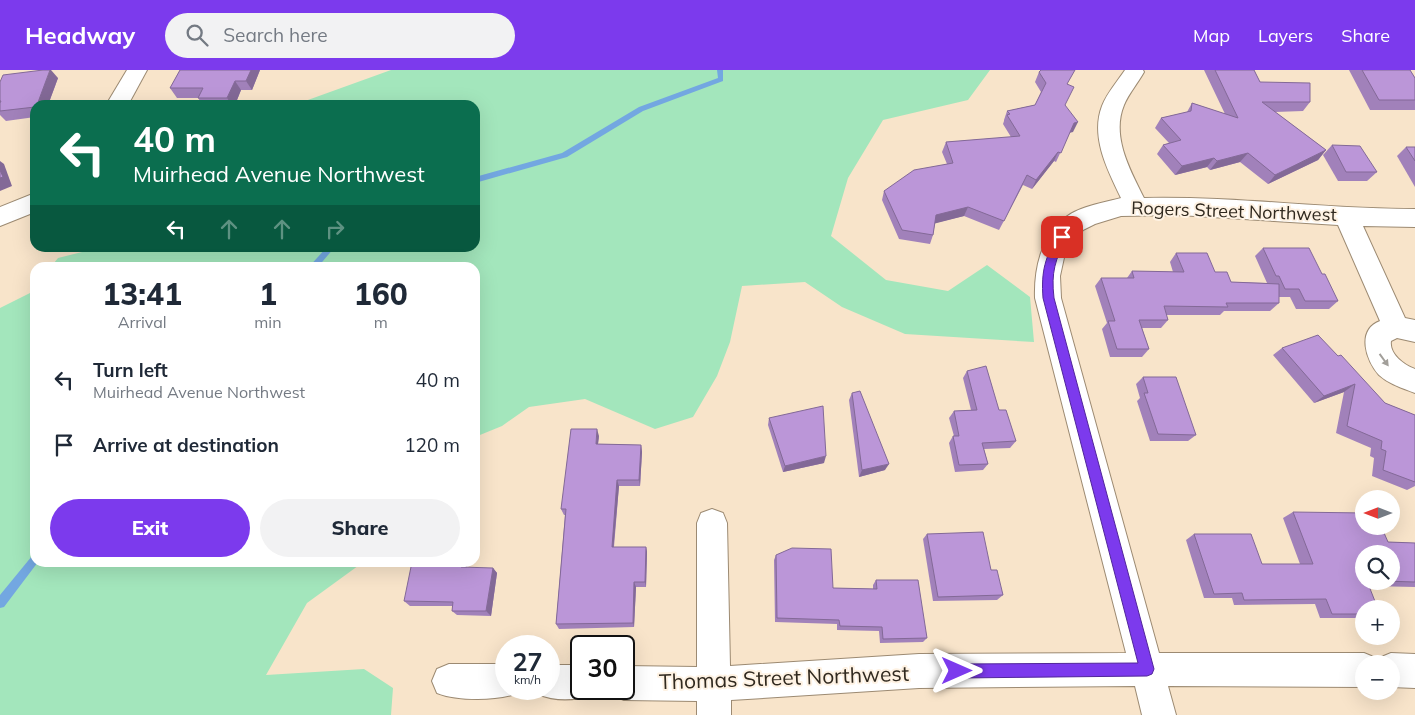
<!DOCTYPE html>
<meta charset="utf-8">
<style>
body{margin:0;font-family:Mulish,sans-serif;background:#f2f2f3;color:#1f2937;height:100vh;display:flex;flex-direction:column;font-size:19px;white-space:nowrap}
*{box-sizing:border-box;margin:0}
p{font-size:16px;color:#747a83}
.icon{flex:none;width:28px;height:28px;fill:none;stroke:currentColor;stroke-width:2;stroke-linecap:round;stroke-linejoin:round}
.map{position:relative;flex:1;overflow:hidden}
.panel{position:absolute;left:30px;top:192px;width:450px;height:305px;display:flex;flex-direction:column;background:#fff;border-radius:15px;box-shadow:0 5px 20px #0002}
.panel>*{flex:none}
.hud{position:absolute;left:30px;top:30px;width:450px;height:152px;border-radius:15px;box-shadow:0 5px 20px #0002;background:#0b6e4f;color:#fff;overflow:hidden}
.needle{width:32px;rotate:270deg}
.tools{position:absolute;left:1355px;top:420px;display:grid;gap:10px}
.tools a{display:grid;place-items:center;width:45px;height:45px;border-radius:50%;background:#fff;box-shadow:0 5px 20px #0002;font-size:25px}
.speed{position:absolute;left:495px;top:565px;display:flex;gap:10px;font-size:25px;font-weight:700;text-align:center}
.speed>*{display:grid;place-content:center;width:65px;height:65px;border-radius:50%;background:#fff;box-shadow:0 5px 20px #0002;line-height:1}
.speed small{font-size:12px;font-weight:400}
.speed .limit{border:2px solid #111;border-radius:8px;background:#fff;color:#111}
.pin{position:absolute;display:grid;place-items:center;width:42px;height:42px;color:#fff;margin:-21px;border-radius:10px;box-shadow:0 2px 8px #0006}
.me{position:absolute;width:55px;margin:-28px;rotate:90deg;stroke-linejoin:round;filter:drop-shadow(0 0 4px #0008)}
.turn{display:flex;align-items:center;gap:18px;height:105px;padding:0 20px;font-size:22px}
.turn .icon{width:65px;height:65px;stroke-width:2.5}
.turn b{display:block;font-size:35px;line-height:42px}
.lanes{display:flex;align-items:center;height:48px;padding:0 20px;background:#0003;justify-content:center;gap:25px;direction:ltr}
.lanes .off{opacity:.35}
.eta{display:flex;justify-content:space-evenly;align-items:center;height:85px;text-align:center}
.eta b{font-size:30px;font-weight:800;line-height:35px}
.primary-button{display:flex;gap:10px;margin-top:auto;padding:10px 20px}
.primary-button a{flex:1;height:58px;border-radius:30px;background:#7c3aed;color:#fff;font-size:20px;font-weight:800;line-height:58px;text-align:center}
.primary-button a+a{background:#f2f2f3;color:#1f2937}
ul{padding:0;list-style:none}
li{display:flex;align-items:center;gap:15px;height:65px;padding:0 20px}
li div{flex:1}
li b{display:block;font-size:19px}
li em{font-style:normal}
header{display:flex;align-items:center;gap:30px;box-sizing:border-box;height:70px;padding:0 25px;background:#7c3aed;color:#fff}
header strong{font-size:24px}
nav{display:flex;gap:28px;margin-inline-start:auto;font-size:18px}
.search{width:350px;height:45px;background:#f2f2f3;display:flex;align-items:center;gap:12px;box-sizing:border-box;padding:0 18px;border-radius:28px;color:#747a83;font-size:19px}
.map>svg:first-child{display:block}
.green{fill:#a3e6bc}
.lines{fill:none;stroke-linecap:round;stroke-linejoin:round}
.stream{fill:#73a7e1;fill-rule:evenodd}
.minor-casing{stroke:#9c8a72;stroke-width:2}
.tertiary-casing{stroke:#9c8a72;stroke-width:2}
.minor{fill:#fff;fill-rule:evenodd}
.tertiary{fill:#fff;fill-rule:evenodd}
.wall{fill:#a181ba}
.shaded-wall{fill:#836997}
.building{fill:#bb96d8;stroke:#836997}
.oneway{fill:#a29f9a}
.route{fill:#7c3aed;stroke:#51269a}
.labels{text-anchor:middle;dominant-baseline:central;stroke-width:4;stroke-linejoin:round;paint-order:stroke}
.street-label{font-size:18px;fill:#30291f;stroke:#fef2e3}
.near-street-label{font-size:21px;fill:#30291f;stroke:#fef2e3}
</style>
<header>
<strong>Headway</strong>
<div class="search"><svg class="icon" aria-label="search" viewBox="0 0 24 24"><circle cx="10" cy="10" r="6"/><path d="M15 15l6 6"/></svg>Search here</div>
<nav><a>Map</a><a>Layers</a><a>Share</a></nav>
</header>
<div class="map">
<svg width="1415" height="645" viewBox="0 0 1415 645">
<rect width="100%" height="100%" fill="#f8e4ca"/>
<g class="green">
<polygon points="391,0 990,0 968,30 883,50 848,108 831,166 886,210 948,221 987,195 1030,227 1034,272 905,264 842,237 805,212 742,216 730,272 717,306 693,347 655,359 585,329 529,337 502,356 475,367 475,198 50,198 58,188 98,178 475,178 475,35 294,35"/>
<polygon points="35,217 35,492 362,493 307,533 266,605 364,599 393,618 391,645 0,645 0,238 32,222"/>
</g>
<g class="lines">
<g class="stream">
<polygon points="717,0 723,0 723,11 643,41 567,87 475,113 475,107 562,83 639,37 718,8"/>
<polygon points="326,178 334,178 317,198 308,198"/>
<polygon points="35,484 35,492 38,492 4,537 0,538 0,525 32,486"/>
</g>
<defs>
<g id="minor">
<path d="M1125,0h18l1,2c-6,11 -15,21 -20,33 -13,31 6,65 20,93 91,-2 181,11 271,11v18l-52,-1 42,92 10,2v22l-18,-4 -6,3c-2,13 13,24 24,28v24c-13,-5 -26,-9 -36,-18 -13,-14 -23,-45 1,-54l-42,-96 -159,-10 -58,1 -26,8 -12,6 -12,14 -6,9 -5,23 1,22 98,355h205l12,5 2,5 1,-5 12,-5 24,1v34l-24,-1v-23h-27v23l-196,-1 8,29h-34l-7,-29 -216,2 -188,12v15h-34v-14l-73,-1 -12,-5 -2,-6h14v-23l73,1v-144l4,-10 11,-4 11,4 4,10 3,143 189,-12 207,-1 -91,-355c-1,-29 6,-62 31,-81 15,-11 37,-14 55,-19 -13,-27 -31,-61 -19,-92 5,-13 15,-24 23,-36z"/>
<path d="M449,594h57v25h13l-1,4c-20,8 -61,8 -81,0l-5,-12 5,-12z"/>
<path d="M549,595h32v24h14l-2,5c-18,7 -38,7 -56,0l-2,-5h14z"/>
</g>
<g id="tertiary">
<polygon points="127,0 147,0 128,35 106,35"/>
<polygon points="35,123 35,142 0,156 0,137"/>
</g>
</defs>
<use href="#minor" class="minor-casing"/>
<use href="#tertiary" class="tertiary-casing"/>
<use href="#minor" class="minor"/>
<use href="#tertiary" class="tertiary"/>
</g>
<g class="wall">
<polygon points="180,0 260,0 252,20 241,20 235,35 203,35 198,28 177,28 170,18"/>
<polygon points="1204,0 1254,0 1260,12 1310,32 1303,41 1275,42 1326,80 1318,90 1268,114 1240,92 1210,100 1207,97 1175,105 1157,84 1163,75 1169,73 1155,58 1161,48 1187,42 1192,33 1225,44"/>
<polygon points="1349,0 1410,0 1415,8 1415,40 1370,40"/>
<polygon points="1039,2 1068,14 1065,35 1073,62 1070,62 1056,92 1054,91 1032,119 1023,115 999,160 964,146 935,153 933,165 930,174 899,169 882,130 884,121 947,94 942,82 946,72 1011,67 1003,54 1004,51 1004,50 1007,41 1035,35 1041,22 1035,12"/>
<polygon points="58,8 48,35 35,35 35,47 6,51 0,45 0,12"/>
<polygon points="1332,75 1377,102 1367,111 1338,111 1323,85"/>
<polygon points="1406,77 1415,77 1415,117 1397,86"/>
<polygon points="1263,178 1322,204 1338,231 1329,239 1296,239 1290,227 1279,227 1279,233 1270,241 1224,241 1220,245 1166,245 1168,250 1161,258 1142,258 1149,279 1142,287 1110,287 1102,259 1107,253 1095,216 1101,208 1127,208 1132,201 1173,202 1170,192 1176,183 1215,202 1231,212 1267,213 1255,186"/>
<polygon points="1282,278 1338,286 1385,333 1415,345 1415,416 1407,420 1372,406 1374,388 1370,386 1371,378 1336,363 1344,322 1314,333 1273,285"/>
<polygon points="967,301 999,340 1016,371 1010,378 984,379 988,394 983,400 955,402 949,373 953,366 954,366 949,348 954,341 971,340 963,308"/>
<polygon points="1143,307 1196,365 1188,371 1150,371 1137,331 1140,328 1136,314"/>
<polygon points="852,323 885,400 859,407 849,330"/>
<polygon points="769,348 824,393 783,402 768,355"/>
<polygon points="599,366 598,374 641,375 642,382 640,416 619,416 614,477 646,477 647,482 646,517 636,517 634,557 559,559 556,554 565,445 564,445 561,439"/>
<polygon points="1293,442 1388,472 1415,473 1415,517 1369,516 1364,539 1364,548 1320,548 1315,534 1234,535 1232,528 1204,528 1186,470 1194,464 1262,494 1300,494 1283,448"/>
<polygon points="927,464 991,500 1003,525 997,530 933,531 923,469"/>
<polygon points="776,485 833,518 873,519 873,515 876,510 927,568 923,572 880,573 879,561 837,560 837,554 775,552 774,490"/>
<polygon points="467,498 493,498 497,503 491,546 457,545 452,541 453,536 410,536 404,531"/>
</g>
<g class="shaded-wall">
<polygon points="50,0 51,0 58,8 48,35 37,35"/>
<polygon points="251,0 260,0 252,20 246,11"/>
<polygon points="235,11 241,20 235,35 232,35 227,28"/>
<polygon points="1078,52 1073,62 1069,63 1074,53"/>
<polygon points="1326,80 1318,90 1268,114 1275,105"/>
<polygon points="1058,82 1054,91 1032,119 1036,110"/>
<polygon points="1248,83 1240,92 1210,100 1217,91"/>
<polygon points="1214,88 1207,97 1175,105 1182,96"/>
<polygon points="0,91 4,94 12,116 0,121"/>
<polygon points="968,137 964,146 933,154 936,145"/>
<polygon points="93,178 101,178 95,180"/>
<polygon points="1355,314 1344,322 1314,333 1324,326"/>
<polygon points="597,359 599,366 597,381 596,374"/>
<polygon points="641,375 642,382 640,416 639,410"/>
<polygon points="826,386 824,393 783,402 785,396"/>
<polygon points="889,394 885,400 859,407 862,400"/>
<polygon points="617,410 619,416 613,482 612,477"/>
<polygon points="646,477 647,482 646,517 645,512"/>
<polygon points="462,492 468,492 466,502 461,497"/>
<polygon points="493,498 497,503 491,546 486,541"/>
<polygon points="634,512 636,517 634,557 633,553"/>
</g>
<g class="building">
<polygon points="43,0 50,0 37,35 35,35 35,37 0,41 0,33 1,31 0,31 0,12 3,5"/>
<polygon points="180,0 251,0 246,11 235,11 227,28 198,28 203,18 170,18"/>
<polygon points="1041,0 1075,0 1067,14 1074,17 1065,35 1078,52 1074,53 1061,83 1058,82 1036,110 1027,105 1004,151 968,137 936,145 933,165 902,160 884,121 914,100 953,93 946,72 1020,66 1007,45 1010,44 1007,41 1035,35 1046,13 1039,2"/>
<polygon points="1215,0 1254,0 1260,12 1310,13 1310,32 1262,32 1326,80 1275,105 1248,83 1217,91 1214,88 1182,96 1163,75 1181,70 1161,48 1191,41 1192,33 1238,48"/>
<polygon points="1362,0 1410,0 1415,8 1415,30 1379,30"/>
<polygon points="1332,75 1360,76 1377,102 1346,102"/>
<polygon points="1406,77 1415,77 1415,91"/>
<polygon points="0,100 3,107 0,108"/>
<polygon points="1263,178 1309,178 1322,204 1325,204 1338,231 1305,231 1299,219 1285,219 1279,206 1276,206"/>
<polygon points="1176,183 1207,183 1215,202 1227,202 1231,212 1279,214 1279,233 1226,233 1228,237 1164,236 1168,250 1139,250 1149,279 1117,279 1108,251 1115,251 1101,208 1134,208 1132,201 1184,202"/>
<polygon points="1318,265 1338,286 1341,285 1385,333 1415,345 1415,412 1383,400 1386,381 1381,379 1382,371 1347,356 1355,314 1324,326 1282,278"/>
<polygon points="986,296 999,340 1006,340 1016,371 982,373 988,394 959,395 953,366 959,366 954,341 977,340 967,301"/>
<polygon points="1143,307 1176,307 1196,365 1158,364 1144,323 1148,323"/>
<polygon points="860,321 889,394 862,400 852,323"/>
<polygon points="823,336 826,386 785,396 769,348"/>
<polygon points="571,359 597,359 596,374 641,375 639,410 617,410 612,477 646,477 645,512 634,512 633,553 556,554 566,439 561,439"/>
<polygon points="1293,442 1364,443 1364,456 1381,456 1388,472 1415,473 1415,512 1381,511 1391,511 1391,484 1364,484 1364,511 1367,511 1378,539 1364,539 1364,544 1332,544 1326,529 1244,530 1242,523 1214,524 1194,464 1251,464 1262,494 1313,494"/>
<polygon points="983,462 991,500 997,500 1003,525 938,527 927,464"/>
<polygon points="792,478 831,479 833,518 877,519 876,510 918,510 927,568 883,569 882,557 840,556 839,550 777,548 776,485"/>
<polygon points="412,492 462,492 461,497 493,498 486,541 452,541 453,532 404,531"/>
</g>
<defs><path id="oneway-solid" d="M-6-.8H1V-3.2L6.5 0L1 3.2V.8H-6Z" transform="scale(1.25)"/></defs>
<use class="oneway" href="#oneway-solid" transform="translate(1384 290) rotate(54)"/>
<path class="route" d="M1062,163l5,4c-12,23 -16,35 -13,61l100,371 -2,5 -5,2 -190,2 -5,-2 -2,-5 2,-5 5,-2 181,-1 -95,-365c-2,-27 2,-41 16,-64z"/>
<g class="labels">
<g class="street-label">
<text transform="translate(1234 141) rotate(2)">Rogers Street Northwest</text>
</g>
<g class="near-street-label">
<text transform="translate(784 607) rotate(-2)">Thomas Street Northwest</text>
</g>
</g>
</svg>
<div class="tools">
<a><svg class="needle" viewBox="-14 -14 28 28"><path d="M0-13l5 13h-10z" fill="#e53935"/><path d="M0 13l5-13h-10z" fill="#747a83"/></svg></a>
<a><svg class="icon" aria-label="search" viewBox="0 0 24 24"><circle cx="10" cy="10" r="6"/><path d="M15 15l6 6"/></svg></a>
<a>+</a>
<a>−</a>
</div>
<div class="speed"><div>27<small>km/h</small></div><div class="limit">30</div></div>
<div class="pin" style="left:1062px;top:167px;background:#d93025"><svg class="icon" aria-label="arrive" viewBox="0 0 24 24"><path d="M6 21V4h12l-3 4 3 4H6"/></svg></div>
<svg class="me" style="left:957px;top:601px" viewBox="-20 -20 40 40"><path d="M0-17L14 15 0 8-14 15z" fill="#7c3aed" stroke="#fff" stroke-width="4"/></svg>
<div class="hud">
<div class="turn"><svg class="icon" aria-label="left" viewBox="0 0 24 24"><path d="M17 20v-9H6M10 6l-5 5 5 5"/></svg><div><b>40 m</b>Muirhead Avenue Northwest</div></div>
<div class="lanes"><svg class="icon" aria-label="left" viewBox="0 0 24 24"><path d="M17 20v-9H6M10 6l-5 5 5 5"/></svg><svg class="icon off" aria-label="ahead" viewBox="0 0 24 24"><path d="M12 20V5M6 11l6-6 6 6"/></svg><svg class="icon off" aria-label="ahead" viewBox="0 0 24 24"><path d="M12 20V5M6 11l6-6 6 6"/></svg><svg class="icon off" aria-label="right" viewBox="0 0 24 24"><path d="M7 20v-9h11M14 6l5 5-5 5"/></svg></div>
</div>
<section class="panel">
<div class="eta">
<div><b>13:41</b><p>Arrival</p></div>
<div><b>1</b><p>min</p></div>
<div><b>160</b><p>m</p></div>
</div>
<ul>
<li><svg class="icon" aria-label="left" viewBox="0 0 24 24"><path d="M17 20v-9H6M10 6l-5 5 5 5"/></svg><div><b>Turn left</b><p>Muirhead Avenue Northwest</p></div><em>40 m</em></li>
<li><svg class="icon" aria-label="arrive" viewBox="0 0 24 24"><path d="M6 21V4h12l-3 4 3 4H6"/></svg><div><b>Arrive at destination</b></div><em>120 m</em></li>
</ul>
<div class="primary-button"><a>Exit</a><a>Share</a></div>
</section>
</div>
